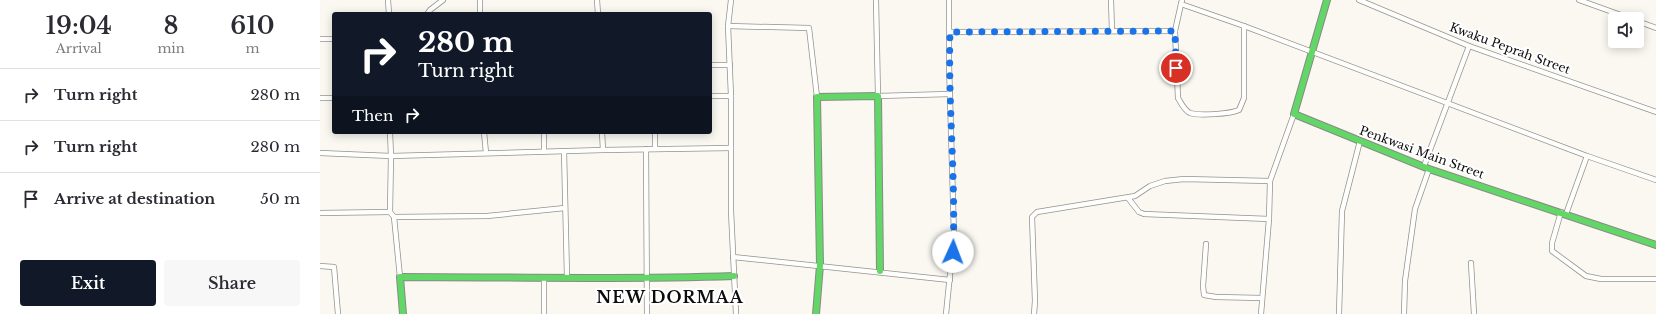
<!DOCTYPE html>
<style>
body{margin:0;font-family:"Libre Baskerville",serif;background:#f7f7f7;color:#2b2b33;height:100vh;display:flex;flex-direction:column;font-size:15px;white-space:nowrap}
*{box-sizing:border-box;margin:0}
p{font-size:13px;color:#7c7c81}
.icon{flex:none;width:22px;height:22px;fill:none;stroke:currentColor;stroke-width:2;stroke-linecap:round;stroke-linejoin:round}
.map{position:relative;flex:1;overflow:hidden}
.sheet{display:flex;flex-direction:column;background:#fff;width:320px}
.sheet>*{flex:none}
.guide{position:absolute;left:12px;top:12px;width:380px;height:122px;border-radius:4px;box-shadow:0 2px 10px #0003;background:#111827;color:#fff;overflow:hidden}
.fabs{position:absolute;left:1288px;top:12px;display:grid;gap:8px}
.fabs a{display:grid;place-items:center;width:36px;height:36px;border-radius:4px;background:#fff;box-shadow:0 2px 10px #0003;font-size:20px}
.pin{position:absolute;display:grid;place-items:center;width:34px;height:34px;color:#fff;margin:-17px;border:2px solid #fff;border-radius:50%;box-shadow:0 1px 4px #0007}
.me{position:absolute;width:44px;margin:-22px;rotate:2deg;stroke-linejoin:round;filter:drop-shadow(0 0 3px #0008)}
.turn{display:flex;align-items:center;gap:14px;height:84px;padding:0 20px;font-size:18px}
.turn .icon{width:52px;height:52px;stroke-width:2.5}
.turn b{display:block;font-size:28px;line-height:34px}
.then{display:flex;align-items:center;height:38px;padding:0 20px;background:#0003;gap:8px;font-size:15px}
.eta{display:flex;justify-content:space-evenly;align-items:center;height:68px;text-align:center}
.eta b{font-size:24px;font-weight:600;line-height:28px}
.primary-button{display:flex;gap:8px;margin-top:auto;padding:8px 20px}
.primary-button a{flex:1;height:46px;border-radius:4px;background:#111827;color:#fff;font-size:16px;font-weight:600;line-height:46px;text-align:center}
.primary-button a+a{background:#f7f7f7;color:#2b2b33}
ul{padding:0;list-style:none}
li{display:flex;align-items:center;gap:12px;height:52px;padding:0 20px;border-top:1px solid #e1e1e2}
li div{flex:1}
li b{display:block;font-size:15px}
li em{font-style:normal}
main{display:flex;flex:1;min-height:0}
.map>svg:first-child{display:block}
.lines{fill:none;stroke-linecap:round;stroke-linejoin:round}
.street-casing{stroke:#93928f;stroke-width:6}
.fast-casing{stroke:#8a8986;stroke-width:8}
.street{stroke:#fefefd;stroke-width:4.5}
.fast{stroke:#63d668;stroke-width:6}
.route{stroke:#1a73e8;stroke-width:7;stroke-dasharray:0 12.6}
.labels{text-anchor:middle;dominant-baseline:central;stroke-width:4;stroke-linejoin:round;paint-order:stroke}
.street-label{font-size:12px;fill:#0c0c0c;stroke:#fff}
.district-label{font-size:16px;font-weight:bold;letter-spacing:1px;fill:#0c0c0c;stroke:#fff}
</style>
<main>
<section class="sheet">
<div class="eta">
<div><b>19:04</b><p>Arrival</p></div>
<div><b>8</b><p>min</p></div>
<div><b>610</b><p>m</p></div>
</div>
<ul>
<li><svg class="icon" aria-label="right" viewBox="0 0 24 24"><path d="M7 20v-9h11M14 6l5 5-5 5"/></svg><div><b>Turn right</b></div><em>280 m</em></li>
<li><svg class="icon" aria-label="right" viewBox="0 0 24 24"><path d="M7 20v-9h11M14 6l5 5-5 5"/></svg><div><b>Turn right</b></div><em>280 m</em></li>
<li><svg class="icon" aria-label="arrive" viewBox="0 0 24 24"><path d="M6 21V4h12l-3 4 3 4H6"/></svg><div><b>Arrive at destination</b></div><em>50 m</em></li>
</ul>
<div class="primary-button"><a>Exit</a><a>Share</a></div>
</section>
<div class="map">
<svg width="1336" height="314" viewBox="0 0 1336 314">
<rect width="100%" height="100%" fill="#faf8f1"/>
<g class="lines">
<defs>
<g id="street">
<polyline points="68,0 69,14"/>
<polyline points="160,0 160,14"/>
<polyline points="277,0 278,14"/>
<polyline points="411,0 408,26 411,96 411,211 416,314"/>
<polyline points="556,0 558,96 630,94"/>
<polyline points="791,0 792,31"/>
<polyline points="862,0 861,4 924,26 1267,156"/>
<polyline points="1039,0 1149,46 1336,112"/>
<polyline points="1259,0 1312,19"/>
<polyline points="107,14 110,10 123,0"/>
<polyline points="1317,21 1336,28"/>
<polyline points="408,26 489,28 497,97"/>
<path d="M855,31l3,67c3,5 6,12 12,15 9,3 40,1 49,-3l5,-12v-72"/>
<polyline points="630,32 855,31 861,4"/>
<polyline points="0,39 14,39"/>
<polyline points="390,65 410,65"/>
<polyline points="390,96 411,96"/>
<polyline points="0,98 14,98"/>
<polyline points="164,132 166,153"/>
<polyline points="224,132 224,151"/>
<polyline points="282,132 283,150 411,148"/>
<polyline points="335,132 335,149"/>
<polyline points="326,149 327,314"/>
<polyline points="244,151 247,277"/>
<polyline points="0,153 71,156 70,132"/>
<polyline points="1104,166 1149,46"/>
<polyline points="808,198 819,212 824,214 949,219"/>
<polyline points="1241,212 1232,243 1232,251 1266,276 1281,279 1336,279"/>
<polyline points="0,213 70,212"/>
<polyline points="1246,214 1267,156 1336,180"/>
<polyline points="74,217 167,216 245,208"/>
<polyline points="886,244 883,286 884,295 896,297 942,298"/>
<polyline points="413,257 630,280"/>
<polyline points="1151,263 1154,314"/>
<polyline points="0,266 14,267 18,314"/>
<polyline points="80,277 74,217 70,212 71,156 283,150"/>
<polyline points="224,314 224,277"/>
<polyline points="626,314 634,235 629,64 629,0"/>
<polyline points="714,314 715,301 712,217 717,212 815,196 830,186 845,181 864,179 950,181"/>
<polyline points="941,314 949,219 950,181 974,114"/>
<polyline points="1019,314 1022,211 1040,141"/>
<polyline points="1084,314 1085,281 1095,209 1109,169"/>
</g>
<g id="fast">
<polyline points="1007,0 974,114 1109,169 1336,245"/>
<path d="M83,314l-3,-37c111,0 223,3 334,-1"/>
<polyline points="496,314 500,265 497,97 558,96 560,271"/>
</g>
</defs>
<use href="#street" class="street-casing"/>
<use href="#fast" class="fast-casing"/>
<use href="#street" class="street"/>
<use href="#fast" class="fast"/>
</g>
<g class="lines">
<path class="route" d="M633,252c3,-73 -5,-146 -3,-220l225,-1 1,37"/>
</g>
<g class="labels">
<g class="street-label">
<text transform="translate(1190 48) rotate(20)">Kwaku Peprah Street</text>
<text transform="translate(1102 152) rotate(20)">Penkwasi Main Street</text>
</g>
<g class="district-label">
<text x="350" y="297">NEW DORMAA</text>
</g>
</g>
</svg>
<div class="fabs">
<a><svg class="icon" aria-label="sound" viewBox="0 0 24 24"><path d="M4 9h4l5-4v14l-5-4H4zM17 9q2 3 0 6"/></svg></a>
</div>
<div class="pin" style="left:856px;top:68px;background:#d93025"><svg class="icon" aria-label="arrive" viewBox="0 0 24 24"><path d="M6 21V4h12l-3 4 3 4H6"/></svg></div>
<svg class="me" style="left:633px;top:252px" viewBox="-20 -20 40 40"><circle r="19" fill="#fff"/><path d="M0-13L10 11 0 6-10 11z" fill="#1a73e8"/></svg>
<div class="guide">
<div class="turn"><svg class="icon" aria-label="right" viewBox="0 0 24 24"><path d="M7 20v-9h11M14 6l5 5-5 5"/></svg><div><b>280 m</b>Turn right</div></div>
<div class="then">Then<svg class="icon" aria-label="right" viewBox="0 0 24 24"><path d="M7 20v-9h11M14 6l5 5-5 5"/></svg></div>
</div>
</div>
</main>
